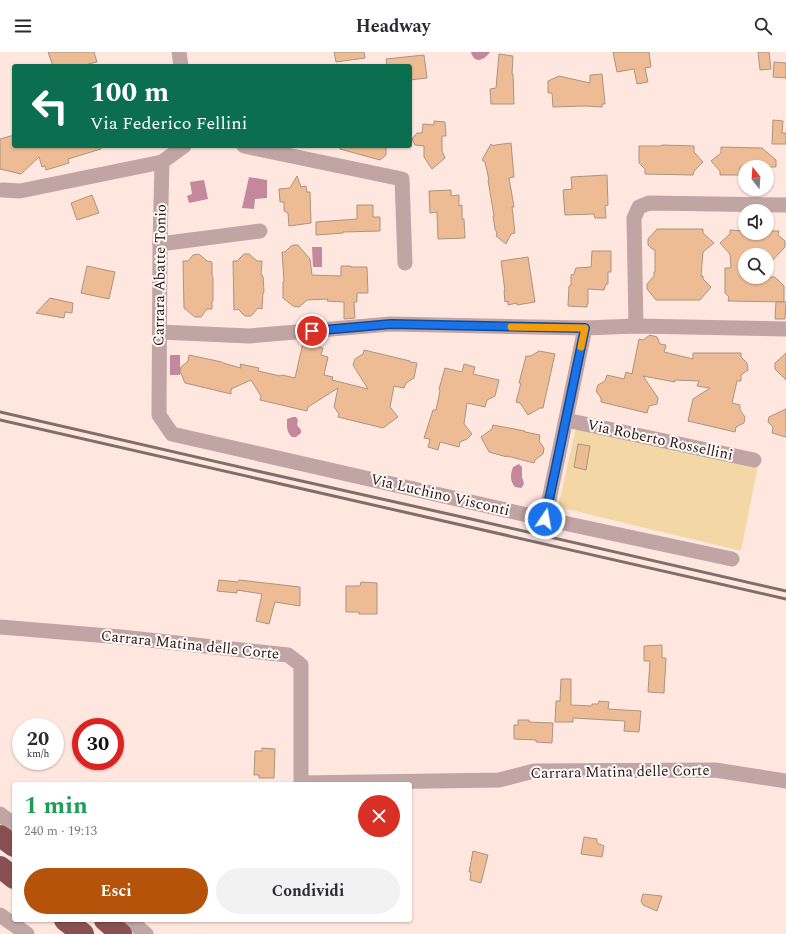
<!DOCTYPE html>
<html lang="it">
<meta charset="utf-8">
<style>
body{margin:0;font-family:Spectral,serif;background:#f2f2f3;color:#2b2b33;height:100vh;display:flex;flex-direction:column;font-size:15px;white-space:nowrap}
*{box-sizing:border-box;margin:0}
p{font-size:13px;color:#7c7c81}
.icon{flex:none;width:22px;height:22px;fill:none;stroke:currentColor;stroke-width:2;stroke-linecap:round;stroke-linejoin:round}
.map{position:relative;flex:1;overflow:hidden}
.details{position:absolute;left:12px;top:730px;width:400px;height:140px;display:flex;flex-direction:column;background:#fff;border-radius:4px;box-shadow:0 1px 3px #0004}
.details>*{flex:none}
.banner{position:absolute;left:12px;top:12px;width:400px;height:84px;border-radius:4px;box-shadow:0 1px 3px #0004;background:#0b6e4f;color:#fff;overflow:hidden}
.needle{width:26px;rotate:343deg}
.tools{position:absolute;left:738px;top:108px;display:grid;gap:8px}
.tools a{display:grid;place-items:center;width:36px;height:36px;border-radius:50%;background:#fff;box-shadow:0 1px 3px #0004;font-size:20px}
.speed{position:absolute;left:12px;top:666px;display:flex;gap:8px;font-size:20px;font-weight:700;text-align:center}
.speed>*{display:grid;place-content:center;width:52px;height:52px;border-radius:50%;background:#fff;box-shadow:0 1px 3px #0004;line-height:1}
.speed small{font-size:10px;font-weight:400}
.speed .limit{border:6px solid #d22;background:#fff;color:#111}
.pin{position:absolute;display:grid;place-items:center;width:34px;height:34px;color:#fff;margin:-17px;border:2px solid #fff;border-radius:50%;box-shadow:0 1px 4px #0007}
.me{position:absolute;width:44px;margin:-22px;rotate:12deg;stroke-linejoin:round;filter:drop-shadow(0 0 3px #0008)}
.turn{display:flex;align-items:center;gap:14px;height:84px;padding:0 12px;font-size:18px}
.turn .icon{width:52px;height:52px;stroke-width:2.5}
.turn b{display:block;font-size:28px;line-height:34px}
.round{display:grid;place-items:center;flex:none;width:42px;height:42px;border-radius:21px;background:#f2f2f3}
.summary{display:flex;align-items:center;justify-content:space-between;height:68px;padding:0 12px}
h1{font-size:24px;font-weight:700;line-height:30px;color:#1e9e55}
.cta{display:flex;gap:8px;margin-top:auto;padding:8px 12px}
.cta a{flex:1;height:46px;border-radius:24px;background:#b45309;color:#fff;font-size:16px;font-weight:700;line-height:46px;text-align:center}
.cta a+a{background:#f2f2f3;color:#2b2b33}
header{display:flex;justify-content:space-between;align-items:center;height:52px;padding:0 12px;background:#fff;font-size:18px;font-weight:700}
.map>svg:first-child{display:block}
.green{fill:#f3d8a6}
.water{fill:#c4889c}
.building{fill:#edbc94;stroke:#a99483}
.lines{fill:none;stroke-linecap:round;stroke-linejoin:round}
.minor{stroke:#c1a4a4;stroke-width:15}
.highway{stroke:#895052;stroke-width:22}
.rail{stroke:#7f6f69;stroke-width:3}
.route-casing{stroke:#114b97;stroke-width:10}
.route{stroke:#1a73e8;stroke-width:7}
.slow{stroke:#f59e0b;stroke-width:7}
.labels{text-anchor:middle;dominant-baseline:central;stroke-width:4;stroke-linejoin:round;paint-order:stroke}
.street-label{font-size:15px;fill:#241a16;stroke:#fff9f7}
</style>
<header><svg class="icon" aria-label="menu" viewBox="0 0 24 24"><path d="M4 6h16M4 12h16M4 18h16"/></svg>Headway<svg class="icon" aria-label="search" viewBox="0 0 24 24"><circle cx="10" cy="10" r="6"/><path d="M15 15l6 6"/></svg></header>
<div class="map">
<svg width="786" height="882" viewBox="0 0 786 882">
<rect width="100%" height="100%" fill="#ffe7df"/>
<polygon class="green" points="576,376 758,414 741,499 558,455"/>
<g class="water">
<path d="M471,0h19c-6,9 -16,12 -19,0z"/>
<polygon points="249,125 267,128 267,146 255,147 254,157 242,156"/>
<polygon points="204,128 208,147 189,151 187,144 192,142 190,130"/>
<polygon points="312,195 322,195 322,215 313,215"/>
<rect x="170" y="303" width="10" height="20"/>
<path d="M293,365h3l2,3 -1,5 4,5v3l-5,4h-4c-6,-5 -5,-11 -5,-18z"/>
<path d="M519,412l3,3c0,3 0,7 0,10 1,5 4,7 -1,11l-6,-1c-5,-6 -5,-12 -2,-20z"/>
</g>
<g class="building">
<polygon points="48,0 94,0 97,10 88,12 89,14 53,14"/>
<polygon points="334,0 364,0 365,6 336,10"/>
<polygon points="613,0 649,0 651,15 645,16 648,30 637,32 634,17 617,20"/>
<polygon points="758,0 769,0 771,17 760,18"/>
<polygon points="499,2 513,4 512,22 513,22 514,52 491,52 490,37 496,36"/>
<polygon points="424,3 427,26 410,28 410,14 387,14 386,7"/>
<polygon points="774,10 786,11 786,26 773,25"/>
<polygon points="602,22 605,52 602,52 602,55 585,54 553,55 552,41 548,41 548,29 559,24 590,31 590,23"/>
<polygon points="773,68 783,69 782,81 786,81 786,92 772,92"/>
<polygon points="434,69 445,70 446,84 442,84 442,99 445,106 432,117 424,105 424,94 415,93 412,87 417,81 422,81 423,72 434,73"/>
<polygon points="14,83 14,94 101,94 101,97 68,107 69,111 46,118 45,114 42,115 39,105 21,122 0,117 0,87"/>
<polygon points="511,91 514,125 509,126 514,155 512,155 515,181 511,182 506,192 496,184 497,181 495,177 493,164 494,164 488,128 489,128 485,110 482,108 491,92 494,94 495,93"/>
<polygon points="662,93 694,94 694,100 703,110 694,119 693,123 645,122 645,117 639,111 639,94 661,94"/>
<polygon points="340,94 386,94 386,103 380,108 340,97"/>
<polygon points="721,95 762,96 776,108 776,115 740,115 740,123 720,123 720,119 711,109 721,101"/>
<polygon points="607,123 608,153 605,154 606,166 595,166 594,162 565,163 563,138 572,137 571,125"/>
<polygon points="297,124 301,135 306,134 307,140 310,140 311,171 289,174 288,161 284,159 284,150 280,150 279,137 290,136"/>
<polygon points="451,138 451,144 459,143 459,154 462,153 462,167 464,167 465,186 438,187 437,160 430,161 429,139"/>
<polygon points="92,143 99,161 77,168 71,151"/>
<polygon points="357,153 373,153 373,165 380,165 380,179 343,180 343,181 316,183 316,170 357,167"/>
<polygon points="657,177 703,177 703,181 714,191 703,200 701,224 703,224 703,227 711,235 700,248 656,248 647,237 647,232 654,224 654,220 655,220 655,198 651,196 648,193 648,187"/>
<polygon points="730,178 745,179 745,181 767,181 767,179 779,179 778,183 785,189 785,195 771,210 770,203 745,203 745,225 775,225 784,234 784,250 728,249 729,245 725,241 725,216 731,216 730,202 720,191 730,182"/>
<polygon points="294,193 298,193 310,207 312,223 341,224 341,214 351,214 351,215 367,215 368,241 357,241 357,250 354,250 355,266 344,267 344,250 327,249 328,247 307,248 299,255 293,254 283,246 283,230 284,230 282,200 285,200 291,194"/>
<polygon points="592,199 611,199 611,220 608,220 608,232 606,232 604,238 588,237 588,252 587,252 587,255 568,254 569,234 571,233 571,223 574,222 576,216 591,215"/>
<polygon points="199,202 207,209 212,210 212,224 213,225 213,249 212,249 212,257 207,257 201,265 195,265 184,256 183,209 188,209 193,203"/>
<polygon points="244,202 249,202 257,209 262,209 261,223 263,224 264,240 263,241 262,257 258,256 251,264 245,264 238,257 234,258 233,209 237,209"/>
<polygon points="528,205 535,250 517,253 517,251 508,253 508,249 505,250 504,239 505,239 501,209"/>
<polygon points="87,214 115,220 109,247 81,241"/>
<polygon points="50,246 73,251 72,261 65,260 64,266 36,261"/>
<polygon points="776,250 786,250 785,267 775,267"/>
<polygon points="650,283 657,285 660,292 666,293 664,300 693,307 693,301 741,301 741,305 747,311 748,318 741,323 741,329 737,329 732,351 740,353 740,358 745,365 744,371 736,375 735,380 688,369 693,347 710,336 697,334 699,329 675,328 675,330 643,324 658,346 657,352 649,354 647,361 601,350 601,346 596,339 598,333 605,329 607,323 624,327 626,320 632,322 639,287 643,288"/>
<polygon points="303,291 323,296 321,303 328,305 324,323 333,325 332,328 368,337 353,313 355,307 363,302 364,298 410,309 410,310 417,311 414,326 406,331 404,336 394,334 390,355 398,365 383,376 338,365 339,362 334,355 338,336 308,355 307,359 260,348 261,344 251,328 231,337 231,342 185,331 180,319 181,315 188,309 189,303 222,310 223,311 241,316 240,312 259,316 258,319 280,324 282,323 295,326"/>
<polygon points="539,299 555,302 543,356 540,356 528,363 520,351 516,350 521,331 519,331 526,304 531,304"/>
<polygon points="786,301 786,328 775,317 775,311"/>
<polygon points="464,312 475,315 473,322 499,328 495,344 487,348 485,355 467,351 464,372 472,382 467,387 460,390 459,395 440,390 438,398 428,395 430,387 424,386 433,358 436,358 440,339 439,337 445,316 462,320"/>
<polygon points="786,357 786,385 772,381 773,375 768,370 769,365"/>
<polygon points="493,373 525,379 525,380 540,383 539,389 544,396 543,402 535,408 534,411 507,404 507,405 489,400 481,385 492,377"/>
<polygon points="578,392 590,394 586,418 574,415"/>
<polygon points="219,528 238,530 239,528 300,535 300,554 275,550 269,572 256,569 262,542 237,538 237,541 217,539"/>
<polygon points="361,530 377,531 377,562 359,562 359,560 346,560 346,534 360,534"/>
<polygon points="662,593 662,606 666,606 664,641 648,640 650,609 644,609 644,594"/>
<polygon points="561,627 571,627 571,653 592,654 592,652 598,652 599,649 609,650 608,657 641,659 639,680 624,679 625,669 573,666 573,670 555,670 556,649 560,649"/>
<polygon points="518,668 529,668 529,670 553,671 552,691 536,690 536,688 514,687 514,673 518,673"/>
<polygon points="262,696 275,697 274,726 259,726 259,723 254,723 255,699 262,699"/>
<polygon points="584,785 597,787 597,791 604,794 602,805 581,802"/>
<polygon points="473,799 488,803 481,831 470,828 471,820 469,820"/>
<polygon points="643,842 662,844 657,859 643,853 641,849"/>
</g>
<g class="lines">
<g class="minor">
<polyline points="179,0 181,14"/>
<polyline points="184,94 162,110 160,192 159,363 172,382 545,467 732,507"/>
<polyline points="244,94 402,127 405,211"/>
<polyline points="3,138 20,139 162,110"/>
<polyline points="160,192 260,179"/>
<polyline points="636,274 634,166 639,155 649,151 786,153"/>
<polyline points="160,280 249,284 391,272 585,276 636,274 786,277"/>
<polyline points="566,368 754,408"/>
<polyline points="545,467 585,276"/>
<polyline points="0,575 121,585 288,603 301,613 301,731 499,728 534,719 715,718 786,729"/>
<polyline points="0,762 14,773"/>
<polyline points="0,863 27,882"/>
<polyline points="129,868 146,882"/>
</g>
<g class="highway">
<polyline points="0,784 14,794"/>
<polyline points="0,815 14,826"/>
<polyline points="65,868 83,882"/>
<polyline points="105,868 121,882"/>
</g>
<g class="rail">
<polyline points="0,360 257,419 471,467 786,539"/>
<polyline points="0,368 786,547"/>
</g>
</g>
<g class="lines">
<defs>
<polyline id="route" points="312,279 391,272 585,276 545,467"/>
</defs>
<use href="#route" class="route-casing"/>
<use href="#route" class="route"/>
<polyline class="slow" points="511,275 585,276 581,295"/>
</g>
<g class="labels">
<g class="street-label">
<text transform="translate(160 223) rotate(-89)">Carrara Abatte Tonio</text>
<text transform="translate(660 388) rotate(12)">Via Roberto Rossellini</text>
<text transform="translate(440 443) rotate(13)">Via Luchino Visconti</text>
<text transform="translate(190 593) rotate(6)">Carrara Matina delle Corte</text>
<text transform="translate(620 720) rotate(-1)">Carrara Matina delle Corte</text>
</g>
</g>
</svg>
<div class="tools">
<a><svg class="needle" viewBox="-14 -14 28 28"><path d="M0-13l5 13h-10z" fill="#e53935"/><path d="M0 13l5-13h-10z" fill="#7c7c81"/></svg></a>
<a><svg class="icon" aria-label="sound" viewBox="0 0 24 24"><path d="M4 9h4l5-4v14l-5-4H4zM17 9q2 3 0 6"/></svg></a>
<a><svg class="icon" aria-label="search" viewBox="0 0 24 24"><circle cx="10" cy="10" r="6"/><path d="M15 15l6 6"/></svg></a>
</div>
<div class="speed"><div>20<small>km/h</small></div><div class="limit">30</div></div>
<div class="pin" style="left:312px;top:279px;background:#d93025"><svg class="icon" aria-label="arrive" viewBox="0 0 24 24"><path d="M6 21V4h12l-3 4 3 4H6"/></svg></div>
<svg class="me" style="left:545px;top:467px" viewBox="-20 -20 40 40"><circle r="17" fill="#1a73e8" stroke="#fff" stroke-width="3"/><path d="M0-11L8 9 0 5-8 9z" fill="#fff"/></svg>
<div class="banner">
<div class="turn"><svg class="icon" aria-label="left" viewBox="0 0 24 24"><path d="M17 20v-9H6M10 6l-5 5 5 5"/></svg><div><b>100 m</b>Via Federico Fellini</div></div>
</div>
<section class="details">
<div class="summary"><div><h1>1 min</h1><p>240 m · 19:13</p></div><a class="round" style="background:#d93025;color:#fff"><svg class="icon" aria-label="close" viewBox="0 0 24 24"><path d="M6 6l12 12M18 6L6 18"/></svg></a></div>
<div class="cta"><a>Esci</a><a>Condividi</a></div>
</section>
</div>
